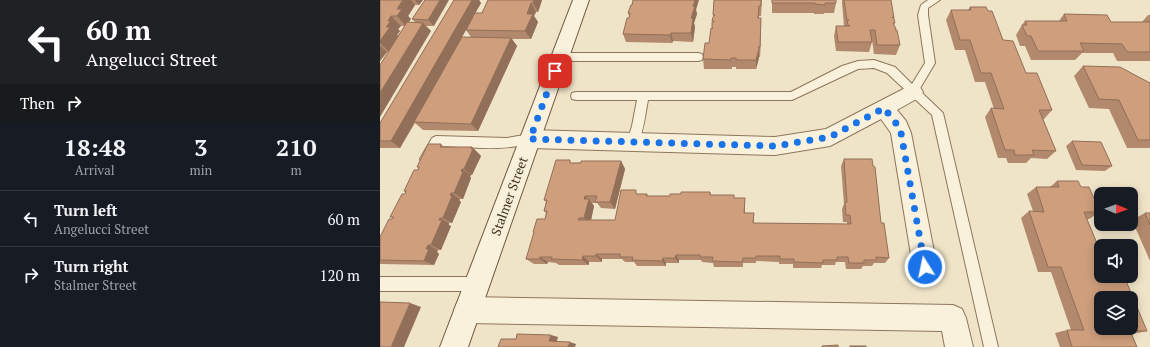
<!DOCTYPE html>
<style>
body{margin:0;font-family:"PT Serif",serif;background:#20242c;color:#f1f3f6;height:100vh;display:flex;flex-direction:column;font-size:15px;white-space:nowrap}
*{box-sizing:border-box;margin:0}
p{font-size:13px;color:#9ea1a6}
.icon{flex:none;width:22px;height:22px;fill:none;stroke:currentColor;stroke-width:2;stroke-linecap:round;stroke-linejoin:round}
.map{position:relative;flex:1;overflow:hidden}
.details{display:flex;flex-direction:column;background:#171b24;width:380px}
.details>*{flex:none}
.hud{background:#202124;color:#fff;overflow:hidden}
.needle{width:26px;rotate:91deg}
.tools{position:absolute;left:714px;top:187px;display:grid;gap:8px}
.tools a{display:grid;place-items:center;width:44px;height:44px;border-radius:8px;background:#171b24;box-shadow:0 2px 10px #0003;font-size:20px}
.pin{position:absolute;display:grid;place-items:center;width:34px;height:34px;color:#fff;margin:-17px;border-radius:8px;box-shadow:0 2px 6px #0006}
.me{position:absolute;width:44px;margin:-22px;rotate:350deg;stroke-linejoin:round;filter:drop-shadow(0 0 3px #0008)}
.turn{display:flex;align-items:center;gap:14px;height:84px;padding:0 20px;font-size:18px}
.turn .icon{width:52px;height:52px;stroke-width:2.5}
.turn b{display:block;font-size:28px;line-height:34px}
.then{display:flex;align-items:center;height:38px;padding:0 20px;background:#0003;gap:8px;font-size:15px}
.eta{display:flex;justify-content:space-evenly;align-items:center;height:68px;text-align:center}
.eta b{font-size:24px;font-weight:800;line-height:28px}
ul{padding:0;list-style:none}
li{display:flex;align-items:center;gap:12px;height:56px;padding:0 20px;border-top:1px solid #363941}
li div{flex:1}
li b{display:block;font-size:15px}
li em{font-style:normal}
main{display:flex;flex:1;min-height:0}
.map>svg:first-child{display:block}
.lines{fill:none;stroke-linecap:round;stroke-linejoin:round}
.lane-casing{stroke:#8d765c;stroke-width:2}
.street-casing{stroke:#8d765c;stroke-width:2}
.secondary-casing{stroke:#6f573f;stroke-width:2}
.lane{fill:#faf1dc;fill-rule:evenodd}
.street{fill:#faf1dc;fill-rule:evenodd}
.secondary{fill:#faf1dc;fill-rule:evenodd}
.wall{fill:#b2896c;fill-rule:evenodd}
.shaded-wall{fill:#916f58}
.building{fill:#cf9f7d;stroke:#916f58;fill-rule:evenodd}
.route{stroke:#1a73e8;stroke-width:7;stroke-dasharray:0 12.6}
.labels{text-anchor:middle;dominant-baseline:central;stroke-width:4;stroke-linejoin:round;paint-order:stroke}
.street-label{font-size:13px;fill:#3d2e20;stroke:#f7eed8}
</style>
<main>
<section class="details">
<div class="hud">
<div class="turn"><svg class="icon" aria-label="left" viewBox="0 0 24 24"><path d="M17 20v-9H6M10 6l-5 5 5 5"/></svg><div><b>60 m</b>Angelucci Street</div></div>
<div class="then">Then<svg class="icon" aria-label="right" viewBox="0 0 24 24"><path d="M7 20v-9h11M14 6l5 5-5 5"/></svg></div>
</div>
<div class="eta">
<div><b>18:48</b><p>Arrival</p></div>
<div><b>3</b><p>min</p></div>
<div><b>210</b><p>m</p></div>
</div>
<ul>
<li><svg class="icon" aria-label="left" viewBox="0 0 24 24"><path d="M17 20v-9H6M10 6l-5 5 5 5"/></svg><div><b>Turn left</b><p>Angelucci Street</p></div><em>60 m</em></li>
<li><svg class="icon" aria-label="right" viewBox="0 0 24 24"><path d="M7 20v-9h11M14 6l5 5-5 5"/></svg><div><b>Turn right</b><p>Stalmer Street</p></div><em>120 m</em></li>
</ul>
</section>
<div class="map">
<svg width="770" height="347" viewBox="0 0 770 347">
<rect width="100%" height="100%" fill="#f0e4c8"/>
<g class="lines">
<defs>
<g id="lane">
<path d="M548,0h12l-12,8v7l7,48 -16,27 24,23 55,234h-14l-52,-232 -45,-42 -13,-5 -16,1 -66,31h-144c-3,15 -4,31 -11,45l-4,2 -4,-2 -2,-3 5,-16 5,-26h-61l-4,-1 -1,-3 1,-3 4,-1h215l51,-26 16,-5 16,-1 21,7 17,17 13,-21 -7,-48 3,-10z"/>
<polygon points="180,53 318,53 322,54 323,57 322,60 318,61 180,61 176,60 175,57 176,54"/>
<path d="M150,134l4,2 2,3 -2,3c-29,10 -64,5 -95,4l-9,17 -4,1 -4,-1 -2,-4 12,-21 4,-2 71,2z"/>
<polygon points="0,277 97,277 102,279 104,284 102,289 97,291 0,291"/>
</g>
<g id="street">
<polygon points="533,84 540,87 543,92 540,97 517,110 526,121 531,133 557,267 554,276 545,279 536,276 533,267 511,133 501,119 450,146 395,155 150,148 143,145 140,139 143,133 150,130 395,137 446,129"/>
<polygon points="87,297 573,305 582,309 586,318 593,347 565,347 562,331 87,323 78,319 74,310 78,301"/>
</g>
<polygon id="secondary" points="193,0 209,0 88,347 60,347"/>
</defs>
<use href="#lane" class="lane-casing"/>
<use href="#street" class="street-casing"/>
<use href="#secondary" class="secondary-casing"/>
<use href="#lane" class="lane"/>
<use href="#street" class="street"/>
<use href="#secondary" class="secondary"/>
</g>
<g class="wall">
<path d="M0,0h43l-4,5h-4l-7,11 3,3 -3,3h7l-3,-3 13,-19 9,26h-8l5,5 -43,21h-1l-7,9zM21,26h4l-7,10 -1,-1 3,-4 -2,-2z"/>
<path d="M74,0h25l2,3 -6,10h7l6,-13h54l-4,12h-2l-2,4 4,6 -7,17h-19l5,7 -39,85 -55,-1 -8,-7 -15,25h-20v-25zM89,24l-3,6 5,7h-9z"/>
<polygon points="334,0 382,0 381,16 379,16 379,18 381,18 380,57 379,57 376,69 356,69 356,67 352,67 352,69 324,69 323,59 329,43 333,22"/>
<polygon points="392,0 456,3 454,13 444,13 444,14 434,14 434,13 392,13"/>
<polygon points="462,0 511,0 515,23 514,25 516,29 515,30 520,45 516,55 494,54 492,40 492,42 489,52 456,51 454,36 456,26 464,26 462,3"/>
<polygon points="590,7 608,11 623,40 672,110 664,119 663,119 676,151 667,159 651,158 646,163 628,163 626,158 618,158 605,117 611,108 614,109 605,82 595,82 585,50 575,50 566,20 571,10 588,10"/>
<polygon points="316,10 317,14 314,23 315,27 313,42 293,41 292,43 246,42 243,34 249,18 249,16 248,13"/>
<polygon points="684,14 731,22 762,22 768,15 770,15 770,61 737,61 733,53 702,53 695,60 651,60 645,46 640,46 636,35 642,25 645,21 679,21"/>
<polygon points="703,66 770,83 770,148 747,148 729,109 709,108 694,76"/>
<polygon points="692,141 732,166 725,171 696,170 686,146"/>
<polygon points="61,144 64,147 92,147 101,156 92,175 91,175 90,177 91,178 83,199 80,199 79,200 81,202 72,223 69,223 69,225 71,226 61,250 58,250 57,252 59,254 54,265 0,264 0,237 13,218 10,217 25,194 26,193 24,191 38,170 39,168 37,167"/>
<polygon points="464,159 501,223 509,258 505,263 494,263 492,266 483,266 481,269 466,269 465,262 456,262 455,265 442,265 441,268 413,268 413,264 399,264 399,262 376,261 376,263 363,263 363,267 334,267 333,263 322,262 321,260 299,260 299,263 286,263 286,266 257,266 254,262 245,262 242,259 222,259 222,262 209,262 209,265 179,265 176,263 168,262 167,264 154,264 146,259 154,233 153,232 165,219 166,213 164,211 166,202 164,200 192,163 241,161 245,169 235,209 221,208 217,203 212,203 214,206 211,220 235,220 258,194 267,194 268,196 290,196 301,194 330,192 331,195 354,198 365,205 365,213 374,213 374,223 467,224 467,222 463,222 462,209 464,204 461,166"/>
<polygon points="677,181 701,187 720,212 709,219 707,219 721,276 767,331 752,334 757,347 680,347 675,333 687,330 691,330 671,272 658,272 641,218 649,211 653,211 647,194 656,187 670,187"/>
<polygon points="765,213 770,213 770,261 752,220"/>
</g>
<g class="shaded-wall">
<polygon points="23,0 31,0 35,5 28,16 31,19 26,26 17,16 17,9"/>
<polygon points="35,0 43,0 39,5"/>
<polygon points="60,0 69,0 54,26 48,20"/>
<polygon points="92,0 99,0 101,3 20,148 11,141"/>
<polygon points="154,0 162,0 158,12 153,3"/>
<polygon points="315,0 319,0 316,10 317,14 314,23 315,27 313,42 311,33 311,18"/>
<polygon points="151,3 156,12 154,16 158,22 151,39 145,31 147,14"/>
<polygon points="11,16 21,26 18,29 20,31 17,35 19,37 9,52 0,43 0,41 6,27 8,21"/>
<polygon points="381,18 381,28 380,57 380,47"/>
<polygon points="43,23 51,31 0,117 0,93"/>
<polygon points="291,33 293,41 292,43 290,35"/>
<polygon points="131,38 137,46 98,131 91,124"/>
<polygon points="0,46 7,52 0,61"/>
<polygon points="379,49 379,58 376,69 376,60"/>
<polygon points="92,147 101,156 92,175 84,169"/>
<polygon points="241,161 245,169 235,209 230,202"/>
<polygon points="82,169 91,175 90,177 91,178 83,199 74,193"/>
<polygon points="71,193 80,199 79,200 81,202 72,223 63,218"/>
<polygon points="205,196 208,200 209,199 214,206 210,225 204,218 204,199"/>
<polygon points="365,198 365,219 364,213"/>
<polygon points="60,218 69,223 69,225 71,226 61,250 51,245"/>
<polygon points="48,245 58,250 57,252 59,254 54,265 44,261 46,249"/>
<polygon points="216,254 222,259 222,262 216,256"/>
<polygon points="296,255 299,260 299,263 295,258"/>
<polygon points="203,256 209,262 209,265 202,260"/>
<polygon points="160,257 168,262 167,264 160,259"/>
<polygon points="283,258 286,263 286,266 282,261"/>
<polygon points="30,303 41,307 24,347 11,347"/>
<polygon points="171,335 178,337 176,344 169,341"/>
<polygon points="190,342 196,344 195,347 188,347"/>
</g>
<g class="building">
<polygon points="0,0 23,0 17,9 22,9 17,16 11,16 8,21 11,21 6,27 10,27 0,41"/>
<polygon points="45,0 60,0 48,20 32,19"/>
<polygon points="74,0 92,0 11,141 0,141 0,123"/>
<polygon points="108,0 154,0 153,3 151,3 147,14 153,14 145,31 86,30 95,13 102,13"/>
<polygon points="253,0 315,0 313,6 315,6 311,18 313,18 311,33 291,33 290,35 243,34 247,18 249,18 250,13 248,13 251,5 252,5"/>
<polygon points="334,0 381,0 381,6 379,6 378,18 381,18 380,47 378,47 379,49 376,60 356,60 356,58 351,58 351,60 323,59 325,43 329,43 331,28 333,28 332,27 332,22 334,22 334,21 332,21 333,17 335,15 333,15"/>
<polygon points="392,0 456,0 456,3 445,3 445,5 435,4 435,3 392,3"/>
<polygon points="464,0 511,0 514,18 512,17 514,19 515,23 513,23 516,29 515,30 517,30 520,45 497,45 495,30 490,30 492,42 458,42 456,26 470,26 468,25 467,21 469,20 467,20"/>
<polygon points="590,7 606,7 608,11 612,11 623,40 633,41 646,73 657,73 672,110 659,110 676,151 652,150 654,155 635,155 634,150 625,150 611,108 624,109 611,73 601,73 590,40 580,40 571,10 591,10"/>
<polygon points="684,14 727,15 731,22 770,22 770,52 747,52 742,44 700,43 704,51 658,51 651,36 647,36 642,25 647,25 645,21 687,21"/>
<polygon points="27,22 43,23 0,93 0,65"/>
<polygon points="82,37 131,38 91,124 34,122"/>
<polygon points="703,66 740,67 770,83 770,140 758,140 739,100 719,99"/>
<polygon points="692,141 721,142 732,166 702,165"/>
<polygon points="48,144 61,144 60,147 92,147 91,149 93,149 84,169 82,169 81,171 83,172 74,193 71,193 70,195 72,196 63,218 60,218 59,220 62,220 51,245 48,245 46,249 49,249 44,261 0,260 0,237 9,219 12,219 14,217 10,217 22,194 25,194 26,191 24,191 34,170 38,170 39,167 37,167"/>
<polygon points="464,159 492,159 493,166 495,167 501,223 504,223 509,258 496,257 496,260 484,260 484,263 469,263 468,257 457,257 457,260 443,260 443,263 414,262 414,259 400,259 400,256 376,256 376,258 363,258 362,262 332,261 333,257 320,257 320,255 296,255 295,258 283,258 282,261 252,260 253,257 240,257 240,254 216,254 216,256 203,256 202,260 171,259 172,257 160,257 160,259 146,259 154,232 153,232 157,219 165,219 167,211 164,211 167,200 164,200 176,160 190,160 190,163 201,163 201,161 241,161 230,202 215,202 217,196 205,196 204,199 209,199 204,218 199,218 198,220 235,220 241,190 256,190 256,194 267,194 266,196 290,196 290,194 301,194 301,192 330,192 330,195 354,195 354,198 365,198 364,213 374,213 373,223 471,224 470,215 466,215 465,202 467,202 466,189"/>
<path d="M677,181h21l3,6h8l11,25h-16l17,41v23h23l23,55h-17l7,16h-65l-5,-17h17l-23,-63h-13l-19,-56 15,1 -8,-25h23zM721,298h30v30h-30z"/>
<polygon points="765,213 770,213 770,225"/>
<polygon points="0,302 30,303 11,347 0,347"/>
<polygon points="137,334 171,335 169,341 190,342 188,347 118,347 121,339 136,339"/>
<polygon points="458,345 458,347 442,347 442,346"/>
<rect x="470" y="346" width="16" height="1"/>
</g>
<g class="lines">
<polyline class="route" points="175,71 150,139 395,146 450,137 504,108 519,127 521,133 545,267"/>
</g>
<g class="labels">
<g class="street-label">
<text transform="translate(129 196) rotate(-70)">Stalmer Street</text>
</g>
</g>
</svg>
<div class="tools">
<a><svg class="needle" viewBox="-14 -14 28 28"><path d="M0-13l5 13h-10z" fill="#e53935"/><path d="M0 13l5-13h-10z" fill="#9ea1a6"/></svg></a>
<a><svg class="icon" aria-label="sound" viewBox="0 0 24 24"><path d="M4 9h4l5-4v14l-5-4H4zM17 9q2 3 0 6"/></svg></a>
<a><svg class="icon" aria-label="layers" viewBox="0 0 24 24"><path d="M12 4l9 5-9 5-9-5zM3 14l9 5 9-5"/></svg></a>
</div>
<div class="pin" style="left:175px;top:71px;background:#d93025"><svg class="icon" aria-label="arrive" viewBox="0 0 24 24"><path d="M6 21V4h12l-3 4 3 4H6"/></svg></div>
<svg class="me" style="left:545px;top:267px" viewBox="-20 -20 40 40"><circle r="17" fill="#1a73e8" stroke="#fff" stroke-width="3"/><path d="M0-11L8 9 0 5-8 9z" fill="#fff"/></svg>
</div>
</main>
